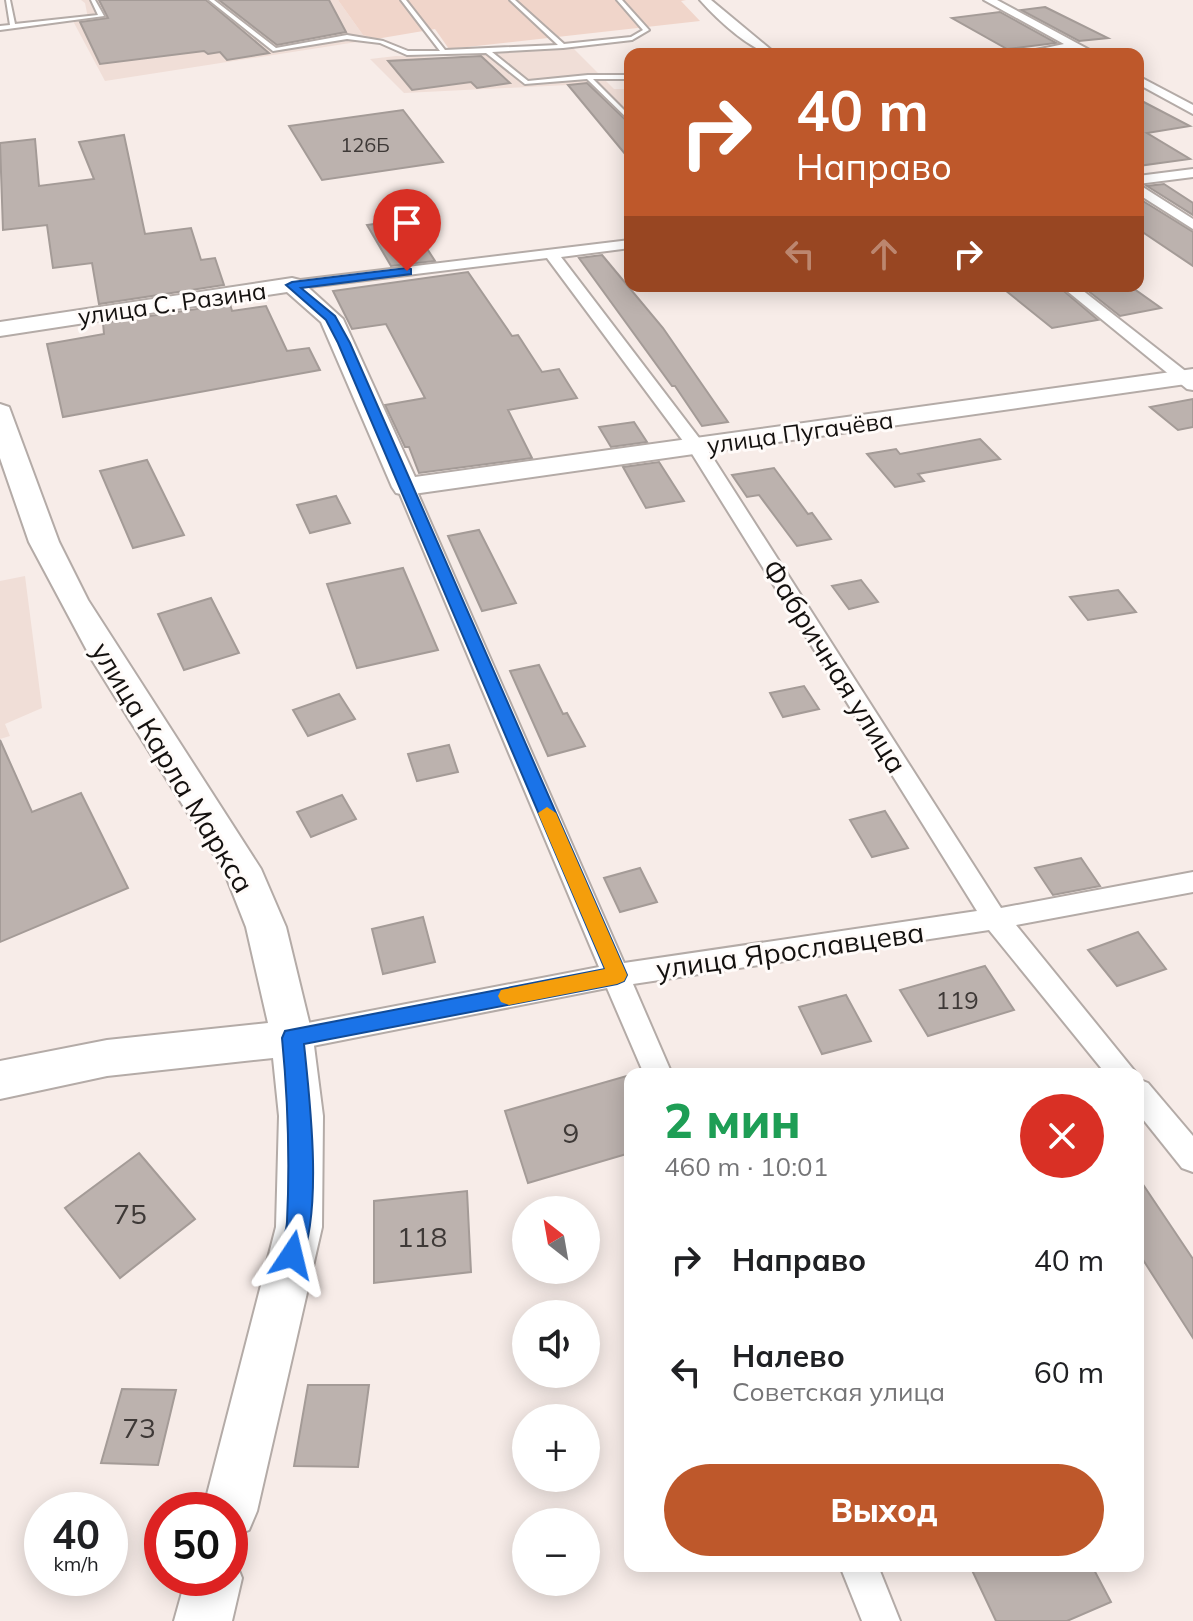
<!DOCTYPE html>
<html lang="ru">
<meta charset="utf-8">
<style>
body{margin:0;font-family:Mulish,sans-serif;background:#f2f2f2;color:#202124;height:100vh;display:flex;flex-direction:column;font-size:30px;white-space:nowrap}
*{box-sizing:border-box;margin:0}
p{font-size:26px;color:#757577}
.icon{flex:none;width:44px;height:44px;fill:none;stroke:currentColor;stroke-width:2;stroke-linecap:round;stroke-linejoin:round}
.map{position:relative;flex:1;overflow:hidden}
.sheet{position:absolute;left:624px;top:1068px;width:520px;height:504px;display:flex;flex-direction:column;background:#fff;border-radius:16px;box-shadow:0 4px 20px #0003}
.sheet>*{flex:none}
.top-card{position:absolute;left:624px;top:48px;width:520px;height:244px;border-radius:16px;box-shadow:0 4px 20px #0003;background:#be582b;color:#fff;overflow:hidden}
.needle{width:52px;rotate:329deg}
.tools{position:absolute;left:512px;top:1196px;display:grid;gap:16px}
.tools a{display:grid;place-items:center;width:88px;height:88px;border-radius:50%;background:#fff;box-shadow:0 4px 20px #0003;font-size:40px}
.speed{position:absolute;left:24px;top:1492px;display:flex;gap:16px;font-size:40px;font-weight:700;text-align:center}
.speed>*{display:grid;place-content:center;width:104px;height:104px;border-radius:50%;background:#fff;box-shadow:0 4px 20px #0003;line-height:1}
.speed small{font-size:20px;font-weight:400}
.speed .limit{border:12px solid #d22;background:#fff;color:#111}
.pin{position:absolute;display:grid;place-items:center;width:68px;height:68px;color:#fff;margin:-82px -34px;border-radius:50% 50% 50% 0;rotate:-45deg;box-shadow:0 0 8px #0007}
.pin .icon{rotate:45deg}
.me{position:absolute;width:88px;margin:-44px;rotate:10deg;stroke-linejoin:round;filter:drop-shadow(0 0 6px #0008)}
.turn{display:flex;align-items:center;gap:28px;height:168px;padding:0 40px;font-size:36px}
.turn .icon{width:104px;height:104px;stroke-width:2.5}
.turn b{display:block;font-size:56px;line-height:68px}
.lanes{display:flex;align-items:center;height:76px;padding:0 40px;background:#0003;justify-content:center;gap:40px;direction:ltr}
.lanes .off{opacity:.35}
.round{display:grid;place-items:center;flex:none;width:84px;height:84px;border-radius:42px;background:#f2f2f2}
.overview{display:flex;align-items:center;justify-content:space-between;height:136px;padding:0 40px}
h1{font-size:48px;font-weight:800;line-height:60px;color:#1e9e55}
.primary-button{display:flex;gap:16px;margin-top:auto;padding:16px 40px}
.primary-button a{flex:1;height:92px;border-radius:48px;background:#be582b;color:#fff;font-size:32px;font-weight:800;line-height:92px;text-align:center}
ul{padding:0;list-style:none}
li{display:flex;align-items:center;gap:24px;height:112px;padding:0 40px}
li div{flex:1}
li b{display:block;font-size:30px}
li em{font-style:normal}
.map>svg:first-child{display:block}
.built{fill:#f0ded7}
.green{fill:#f0d5ca}
.building{fill:#bcb2ae;stroke:#a49b97;stroke-width:2}
.lines{fill:none;stroke-linecap:round;stroke-linejoin:round}
.lane-casing{stroke:#b4aba7;stroke-width:4}
.street-casing{stroke:#b4aba7;stroke-width:4}
.secondary-casing{stroke:#b4aba7;stroke-width:4}
.lane{fill:#fff;fill-rule:evenodd}
.street{fill:#fff;fill-rule:evenodd}
.secondary{fill:#fff;fill-rule:evenodd}
.route{fill:#1a73e8;stroke:#114b97;stroke-width:2}
.slow{fill:#f59e0b}
.labels{text-anchor:middle;dominant-baseline:central;stroke-width:6;stroke-linejoin:round;paint-order:stroke}
.far-number-label{font-size:20px;fill:#3e3937}
.far-street-label{font-size:24px;fill:#14110f;stroke:#fffbf9}
.number-label{font-size:24px;fill:#3e3937}
.street-label{font-size:28px;fill:#14110f;stroke:#fffbf9}
.near-number-label{font-size:28px;fill:#3e3937}
</style>
<div class="map">
<svg width="1193" height="1621" viewBox="0 0 1193 1621">
<rect width="100%" height="100%" fill="#f7ece8"/>
<g class="built">
<polygon points="81,0 338,0 363,35 376,39 105,81 73,21 88,18 85,3"/>
<polygon points="572,47 614,89 630,89 630,158 568,85 404,93 370,59 396,56 447,58"/>
<polygon points="25,576 42,708 5,724 10,736 0,739 0,581"/>
</g>
<polygon class="green" points="338,0 686,0 681,1 700,21 449,49 435,29 376,39 363,35"/>
<g class="building">
<polygon points="99,0 206,0 269,53 227,60 220,52 208,54 204,51 100,64 80,22 108,18"/>
<polygon points="219,0 329,0 346,32 277,45"/>
<polygon points="1045,7 1108,38 1079,41 1021,10"/>
<polygon points="1000,12 1056,43 1007,49 952,18"/>
<polygon points="481,56 510,83 477,88 471,82 412,90 388,61"/>
<polygon points="587,83 630,124 630,160 568,85"/>
<polygon points="1138,99 1190,126 1147,133 1190,159 1138,166"/>
<polygon points="403,110 443,162 322,180 289,126"/>
<polygon points="124,135 145,234 191,228 201,260 215,258 224,285 99,304 92,263 53,268 47,225 3,230 0,143 35,139 39,186 94,179 79,142"/>
<polygon points="1164,184 1193,203 1193,215 1147,186"/>
<polygon points="1138,198 1193,232 1193,266 1138,229"/>
<polygon points="408,219 435,261 391,266 367,225"/>
<polygon points="602,255 663,328 728,422 702,426 675,386 672,386 579,258"/>
<polygon points="468,272 512,336 518,335 542,372 559,369 577,398 508,410 532,458 419,473 409,447 405,447 385,405 425,398 386,324 352,329 333,291"/>
<polygon points="1000,286 1058,286 1098,320 1052,328"/>
<polygon points="1082,286 1130,286 1161,308 1120,316"/>
<polygon points="230,304 232,311 266,306 287,351 309,348 320,370 63,417 47,344 104,334 103,323"/>
<polygon points="1193,399 1193,427 1178,430 1150,407"/>
<polygon points="634,422 647,442 611,447 599,427"/>
<polygon points="980,439 1000,459 918,474 924,481 895,487 867,454 896,449 900,454"/>
<polygon points="147,460 184,535 133,548 100,471"/>
<polygon points="659,462 684,501 646,508 623,467"/>
<polygon points="774,468 808,514 812,513 831,539 797,546 759,495 747,497 732,475"/>
<polygon points="336,496 350,523 310,533 297,505"/>
<polygon points="479,530 516,603 482,611 448,536"/>
<polygon points="403,568 438,650 357,668 327,584"/>
<polygon points="861,580 878,602 849,609 832,586"/>
<polygon points="1118,590 1136,612 1088,620 1070,597"/>
<polygon points="211,598 239,653 184,670 158,614"/>
<polygon points="539,665 563,714 567,713 585,746 548,756 510,671"/>
<polygon points="804,686 819,709 783,717 770,693"/>
<polygon points="339,694 355,719 308,736 293,710"/>
<polygon points="0,740 32,812 81,793 128,888 0,942"/>
<polygon points="449,745 458,772 417,781 408,754"/>
<polygon points="342,795 356,819 311,837 297,812"/>
<polygon points="885,811 908,848 872,857 850,820"/>
<polygon points="1081,858 1100,886 1053,895 1035,868"/>
<polygon points="640,868 657,902 620,912 604,878"/>
<polygon points="423,917 435,962 383,974 372,929"/>
<polygon points="1138,932 1166,969 1117,986 1088,950"/>
<polygon points="985,966 1014,1010 928,1036 900,990"/>
<polygon points="846,995 871,1041 822,1054 799,1007"/>
<polygon points="630,1075 630,1153 528,1183 505,1111"/>
<polygon points="139,1153 195,1219 120,1278 65,1208"/>
<polygon points="1138,1177 1193,1259 1193,1338 1138,1252"/>
<polygon points="467,1191 471,1272 374,1283 374,1201"/>
<polygon points="308,1385 369,1385 358,1467 294,1466"/>
<polygon points="122,1389 176,1390 158,1465 101,1463"/>
<polygon points="970,1566 1092,1566 1111,1602 1067,1621 996,1621"/>
</g>
<g class="lines">
<defs>
<g id="lane">
<polygon points="6,0 10,0 15,24 98,15 91,0 95,0 104,16 0,30 0,26 10,25"/>
<polygon points="209,0 214,0 276,48 347,35 383,41 408,51 440,51 401,0 406,0 445,50 558,45 510,0 515,0 564,44 631,37 643,30 617,0 622,0 649,30 632,40 563,48 492,52 528,81 588,75 630,75 630,79 593,79 630,116 630,121 587,79 525,84 486,53 407,55 380,43 347,39 273,51"/>
</g>
<g id="street">
<path d="M700,0h11l65,54c-23,0 -60,-36 -76,-54z"/>
<polygon points="984,0 997,0 1097,54 1084,54 1074,49 1017,54 1064,44"/>
<polygon points="1138,76 1193,105 1193,114 1138,84"/>
<polygon points="1193,169 1193,177 1138,184 1138,176"/>
<polygon points="1138,184 1193,219 1193,229 1138,194"/>
<polygon points="630,240 630,248 561,257 706,447 1001,908 1193,872 1193,892 1016,925 1137,1074 1106,1074 989,930 633,984 672,1074 644,1074 607,988 292,1050 282,1046 278,1038 282,1030 292,1026 599,967 397,487 406,481 415,487 624,963 977,911 689,449 547,258 292,289 285,285 292,281"/>
<polygon points="1061,286 1077,286 1193,377 1193,390 1187,389"/>
<polygon points="1138,1079 1148,1083 1193,1136 1193,1172 1182,1168 1138,1113"/>
<polygon points="840,1566 878,1566 900,1621 862,1621"/>
</g>
<g id="secondary">
<polygon points="292,278 300,280 343,319 415,477 1193,369 1193,383 406,495 396,493 392,487 321,322 287,292 0,336 0,322"/>
<polygon points="0,404 9,407 59,542 88,600 261,869 286,927 313,1038 323,1116 322,1227 257,1511 249,1530 230,1538 230,1510 203,1510 276,1227 279,1116 273,1058 107,1076 0,1099 0,1061 107,1040 268,1023 246,927 224,871 92,660 29,542 0,458"/>
<polygon points="230,1557 234,1558 242,1578 232,1621 174,1621 186,1578 230,1578"/>
</g>
</defs>
<use href="#lane" class="lane-casing"/>
<use href="#street" class="street-casing"/>
<use href="#secondary" class="secondary-casing"/>
<use href="#lane" class="lane"/>
<use href="#street" class="street"/>
<use href="#secondary" class="secondary"/>
</g>
<path class="route" d="M407,268l4,1v5l-110,14 34,28 15,27 277,632 -3,6 -7,3 -313,60c6,58 19,167 -4,220l-8,3 -9,-3c-6,-14 3,-27 4,-42 3,-62 1,-122 -5,-184l3,-7 320,-62 -267,-626 -12,-23 -40,-35 6,-3z"/>
<polygon class="slow" points="547,807 556,813 627,975 624,981 617,984 509,1005 501,1002 498,996 501,990 605,969 538,813"/>
<g class="labels">
<g class="far-number-label">
<text x="365" y="144">126Б</text>
</g>
<g class="far-street-label">
<text transform="translate(172 303) rotate(-8)">улица С. Разина</text>
<text transform="translate(800 432) rotate(-8)">улица Пугачёва</text>
</g>
<g class="number-label">
<text x="957" y="1000">119</text>
</g>
<g class="street-label">
<text transform="translate(835 666) rotate(58)">Фабричная улица</text>
<text transform="translate(173 767) rotate(59)">улица Карла Маркса</text>
<text transform="translate(790 950) rotate(-8)">улица Ярославцева</text>
</g>
<g class="near-number-label">
<text x="571" y="1132">9</text>
<text x="130" y="1213">75</text>
<text x="422" y="1236">118</text>
<text x="139" y="1427">73</text>
</g>
</g>
</svg>
<div class="tools">
<a><svg class="needle" viewBox="-14 -14 28 28"><path d="M0-13l5 13h-10z" fill="#e53935"/><path d="M0 13l5-13h-10z" fill="#757577"/></svg></a>
<a><svg class="icon" aria-label="sound" viewBox="0 0 24 24"><path d="M4 9h4l5-4v14l-5-4H4zM17 9q2 3 0 6"/></svg></a>
<a>+</a>
<a>−</a>
</div>
<div class="speed"><div>40<small>km/h</small></div><div class="limit">50</div></div>
<div class="pin" style="left:407px;top:271px;background:#d93025"><svg class="icon" aria-label="arrive" viewBox="0 0 24 24"><path d="M6 21V4h12l-3 4 3 4H6"/></svg></div>
<svg class="me" style="left:292px;top:1255px" viewBox="-20 -20 40 40"><path d="M0-17L14 15 0 8-14 15z" fill="#1a73e8" stroke="#fff" stroke-width="4"/></svg>
<div class="top-card">
<div class="turn"><svg class="icon" aria-label="right" viewBox="0 0 24 24"><path d="M7 20v-9h11M14 6l5 5-5 5"/></svg><div><b>40 m</b>Направо</div></div>
<div class="lanes"><svg class="icon off" aria-label="left" viewBox="0 0 24 24"><path d="M17 20v-9H6M10 6l-5 5 5 5"/></svg><svg class="icon off" aria-label="ahead" viewBox="0 0 24 24"><path d="M12 20V5M6 11l6-6 6 6"/></svg><svg class="icon" aria-label="right" viewBox="0 0 24 24"><path d="M7 20v-9h11M14 6l5 5-5 5"/></svg></div>
</div>
<section class="sheet">
<div class="overview"><div><h1>2 мин</h1><p>460 m · 10:01</p></div><a class="round" style="background:#d93025;color:#fff"><svg class="icon" aria-label="close" viewBox="0 0 24 24"><path d="M6 6l12 12M18 6L6 18"/></svg></a></div>
<ul>
<li><svg class="icon" aria-label="right" viewBox="0 0 24 24"><path d="M7 20v-9h11M14 6l5 5-5 5"/></svg><div><b>Направо</b></div><em>40 m</em></li>
<li><svg class="icon" aria-label="left" viewBox="0 0 24 24"><path d="M17 20v-9H6M10 6l-5 5 5 5"/></svg><div><b>Налево</b><p>Советская улица</p></div><em>60 m</em></li>
</ul>
<div class="primary-button"><a>Выход</a></div>
</section>
</div>
